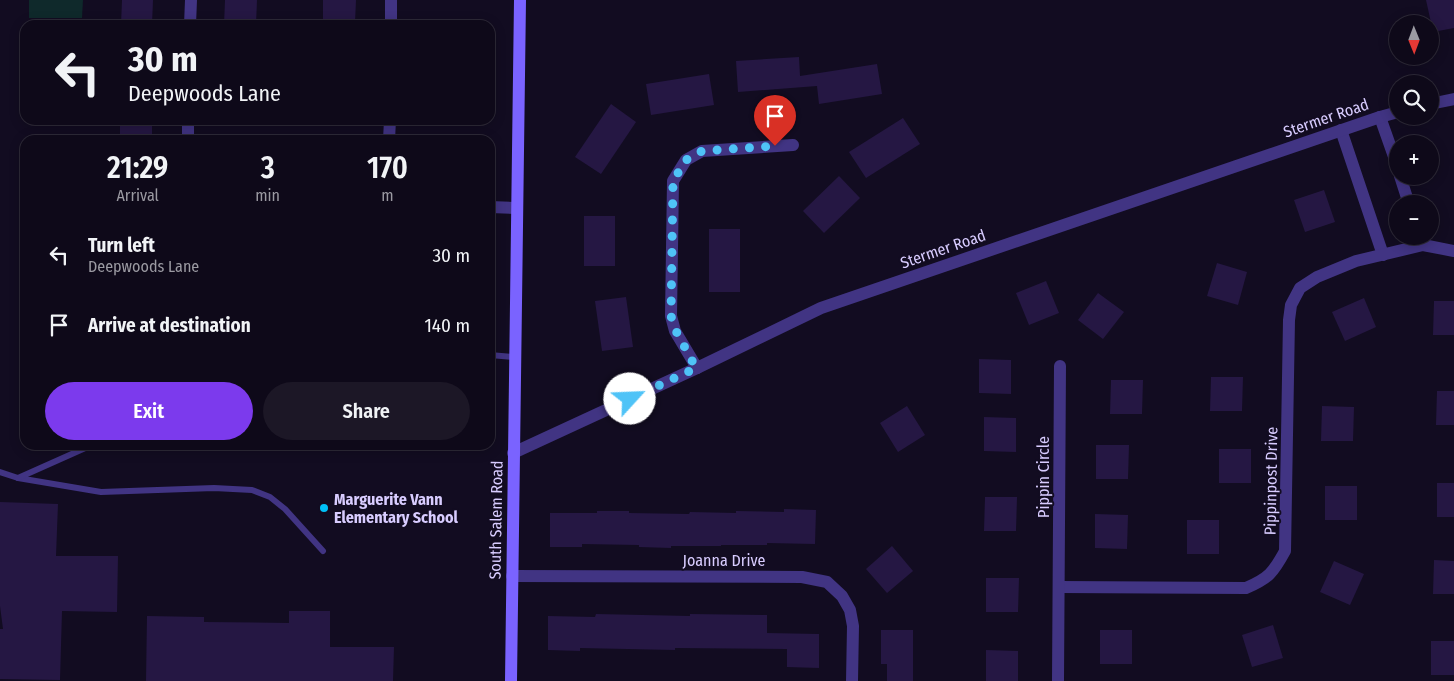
<!DOCTYPE html>
<meta charset="utf-8">
<style>
body{margin:0;font-family:"Fira Sans Condensed",sans-serif;background:#1c1726;color:#f1f3f6;height:100vh;display:flex;flex-direction:column;font-size:19px;white-space:nowrap}
*{box-sizing:border-box;margin:0}
p{font-size:16px;color:#9b9aa2}
.icon{flex:none;width:28px;height:28px;fill:none;stroke:currentColor;stroke-width:2;stroke-linecap:round;stroke-linejoin:round}
.map{position:relative;flex:1;overflow:hidden}
.drawer{position:absolute;left:20px;top:135px;width:475px;height:315px;display:flex;flex-direction:column;background:#0e0919;border-radius:15px;box-shadow:0 2px 12px #0003,0 0 0 1px #2e2a38}
.drawer>*{flex:none}
.guide{position:absolute;left:20px;top:20px;width:475px;height:105px;border-radius:15px;box-shadow:0 2px 12px #0003,0 0 0 1px #2e2a38;background:#0e0919;color:#f1f3f6;overflow:hidden}
.needle{width:32px;rotate:179deg}
.controls{position:absolute;left:1389px;top:15px;display:grid;gap:10px}
.controls a{display:grid;place-items:center;width:50px;height:50px;border-radius:50%;background:#0e0919;box-shadow:0 2px 12px #0003,0 0 0 1px #2e2a38;font-size:25px}
.pin{position:absolute;display:grid;place-items:center;width:42px;height:42px;color:#fff;margin:-51px -21px;border-radius:50% 50% 50% 0;rotate:-45deg;box-shadow:0 0 5px #0007}
.pin .icon{rotate:45deg}
.me{position:absolute;width:55px;margin:-28px;rotate:65deg;stroke-linejoin:round;filter:drop-shadow(0 0 4px #0008)}
.turn{display:flex;align-items:center;gap:18px;height:105px;padding:0 25px;font-size:22px}
.turn .icon{width:65px;height:65px;stroke-width:2.5}
.turn b{display:block;font-size:35px;line-height:42px}
.eta{display:flex;justify-content:space-evenly;align-items:center;height:85px;text-align:center}
.eta b{font-size:30px;font-weight:600;line-height:35px}
.action{display:flex;gap:10px;margin-top:auto;padding:10px 25px}
.action a{flex:1;height:58px;border-radius:30px;background:#7c3aed;color:#fff;font-size:20px;font-weight:600;line-height:58px;text-align:center}
.action a+a{background:#1c1726;color:#f1f3f6}
ul{padding:0;list-style:none}
li{display:flex;align-items:center;gap:15px;height:70px;padding:0 25px}
li div{flex:1}
li b{display:block;font-size:19px}
li em{font-style:normal}
.map>svg:first-child{display:block}
.green{fill:#0f292b}
.building{fill:#251743}
.lines{fill:none;stroke-linecap:round;stroke-linejoin:round}
.lane{stroke:#413483;stroke-width:6}
.street{stroke:#413483;stroke-width:12}
.secondary{stroke:#7a63ff;stroke-width:12}
.route{stroke:#4fc3f7;stroke-width:9;stroke-dasharray:0 16.2}
.poi-dot{fill:#00c0f7;stroke:#120c21;stroke-width:2}
.labels{text-anchor:middle;dominant-baseline:central;stroke-width:4;stroke-linejoin:round;paint-order:stroke}
.street-label{font-size:16px;fill:#d8ccff;stroke:#120c21}
.poi-label{font-size:16px;font-weight:bold;fill:#d8ccff;stroke:#120c21;text-anchor:start}
</style>
<div class="map">
<svg width="1454" height="681" viewBox="0 0 1454 681">
<rect width="100%" height="100%" fill="#120c21"/>
<polygon class="green" points="29,0 83,0 82,18 29,18"/>
<g class="building">
<polygon points="122,0 153,0 152,25 121,25"/>
<polygon points="225,0 257,0 256,25 224,25"/>
<polygon points="323,0 356,0 355,23 323,22"/>
<polygon points="1426,0 1454,0 1454,28 1433,32"/>
<polygon points="799,57 800,76 877,64 882,94 819,104 817,86 738,92 736,61"/>
<polygon points="709,74 714,105 651,115 646,84"/>
<polygon points="611,104 636,122 601,174 575,157"/>
<polygon points="903,118 920,144 866,178 849,152"/>
<polygon points="120,124 152,125 152,140 120,140"/>
<polygon points="839,176 860,198 824,233 803,211"/>
<polygon points="1324,190 1335,222 1305,232 1294,200"/>
<rect x="584" y="216" width="31" height="50"/>
<rect x="709" y="229" width="31" height="63"/>
<polygon points="1217,263 1247,272 1238,305 1207,296"/>
<polygon points="1046,281 1059,313 1029,325 1016,293"/>
<polygon points="1098,293 1124,312 1103,339 1078,320"/>
<polygon points="626,297 633,347 602,351 595,301"/>
<polygon points="1364,298 1376,327 1345,341 1332,312"/>
<polygon points="1434,301 1454,301 1454,335 1433,335"/>
<polygon points="979,359 1011,360 1011,394 979,393"/>
<polygon points="1211,377 1243,377 1242,411 1210,411"/>
<polygon points="1111,380 1143,380 1142,414 1110,414"/>
<polygon points="1437,391 1454,391 1454,425 1436,425"/>
<polygon points="907,406 925,435 898,452 880,423"/>
<polygon points="1322,406 1354,407 1353,441 1321,441"/>
<polygon points="984,417 1016,418 1016,452 984,451"/>
<polygon points="1096,445 1129,445 1128,479 1096,479"/>
<rect x="1219" y="449" width="32" height="34"/>
<rect x="1437" y="483" width="17" height="34"/>
<rect x="1325" y="486" width="32" height="34"/>
<polygon points="985,497 1017,497 1016,531 984,531"/>
<polygon points="0,502 58,504 56,556 118,556 117,612 62,611 60,680 0,679 0,629 3,629 0,606"/>
<polygon points="784,509 816,510 815,544 767,543 767,545 721,545 721,546 671,546 671,548 639,547 639,545 582,544 582,547 550,547 550,513 597,513 597,511 629,511 629,513 689,514 690,512 736,513 736,511 784,512"/>
<polygon points="1095,514 1128,515 1127,549 1095,548"/>
<rect x="1187" y="520" width="32" height="34"/>
<polygon points="892,546 913,571 887,593 866,569"/>
<polygon points="1434,560 1454,561 1454,594 1433,594"/>
<polygon points="1334,561 1364,574 1350,605 1320,592"/>
<polygon points="986,578 1019,578 1018,612 986,612"/>
<polygon points="289,611 330,611 330,647 394,647 393,681 146,681 147,616 204,617 204,622 289,623"/>
<polygon points="596,614 690,616 690,614 767,615 767,633 819,634 819,668 787,667 787,649 675,648 675,650 580,648 580,651 548,650 548,616 595,617"/>
<polygon points="1273,625 1283,658 1252,667 1242,635"/>
<polygon points="881,630 913,630 913,681 887,681 887,664 881,664"/>
<rect x="1100" y="630" width="32" height="34"/>
<rect x="1431" y="641" width="23" height="34"/>
<polygon points="986,650 1018,651 1018,681 986,681"/>
</g>
<g class="lines">
<g class="lane">
<polyline points="490,355 514,357"/>
<polyline points="0,472 18,478 101,492 214,488 252,490 270,497 285,509 323,551"/>
<polyline points="18,478 92,445"/>
</g>
<g class="street">
<polyline points="190,25 191,0"/>
<polyline points="391,25 391,0"/>
<polyline points="1430,104 1454,99"/>
<polyline points="1380,117 1398,168"/>
<polyline points="1341,130 1383,255"/>
<polyline points="188,140 188,120"/>
<polyline points="389,140 390,120"/>
<polyline points="1400,176 1409,204"/>
<polyline points="490,207 516,208"/>
<polyline points="697,368 675,331 671,316 673,181 686,160 702,151 793,145"/>
<polyline points="513,453 697,368 821,308 1380,117 1398,112"/>
<polyline points="512,576 802,577 827,582 842,596 850,610 853,626 852,681"/>
<path d="M1059,587l187,1c23,-10 27,-15 39,-37l4,-231 2,-15 9,-17 17,-11 39,-16 67,-16 31,6"/>
<polyline points="1058,681 1060,366"/>
</g>
<polyline class="secondary" points="511,681 520,0"/>
</g>
<g class="lines">
<polyline class="route" points="630,399 696,368 676,331 671,316 673,181 686,160 702,151 775,146"/>
</g>
<circle class="poi-dot" cx="324" cy="508" r="5"/>
<g class="labels">
<g class="street-label">
<text transform="translate(1326 118) rotate(-19)">Stermer Road</text>
<text transform="translate(943 249) rotate(-19)">Stermer Road</text>
<text transform="translate(1043 477) rotate(-90)">Pippin Circle</text>
<text transform="translate(1271 481) rotate(-89)">Pippinpost Drive</text>
<text transform="translate(496 520) rotate(-89)">South Salem Road</text>
<text x="724" y="560">Joanna Drive</text>
</g>
<g class="poi-label">
<text x="334" y="499">Marguerite Vann<tspan x="334" dy="18">Elementary School</tspan></text>
</g>
</g>
</svg>
<div class="controls">
<a><svg class="needle" viewBox="-14 -14 28 28"><path d="M0-13l5 13h-10z" fill="#e53935"/><path d="M0 13l5-13h-10z" fill="#9b9aa2"/></svg></a>
<a><svg class="icon" aria-label="search" viewBox="0 0 24 24"><circle cx="10" cy="10" r="6"/><path d="M15 15l6 6"/></svg></a>
<a>+</a>
<a>−</a>
</div>
<div class="pin" style="left:775px;top:146px;background:#d93025"><svg class="icon" aria-label="arrive" viewBox="0 0 24 24"><path d="M6 21V4h12l-3 4 3 4H6"/></svg></div>
<svg class="me" style="left:630px;top:399px" viewBox="-20 -20 40 40"><circle r="19" fill="#fff"/><path d="M0-13L10 11 0 6-10 11z" fill="#4fc3f7"/></svg>
<div class="guide">
<div class="turn"><svg class="icon" aria-label="left" viewBox="0 0 24 24"><path d="M17 20v-9H6M10 6l-5 5 5 5"/></svg><div><b>30 m</b>Deepwoods Lane</div></div>
</div>
<section class="drawer">
<div class="eta">
<div><b>21:29</b><p>Arrival</p></div>
<div><b>3</b><p>min</p></div>
<div><b>170</b><p>m</p></div>
</div>
<ul>
<li><svg class="icon" aria-label="left" viewBox="0 0 24 24"><path d="M17 20v-9H6M10 6l-5 5 5 5"/></svg><div><b>Turn left</b><p>Deepwoods Lane</p></div><em>30 m</em></li>
<li><svg class="icon" aria-label="arrive" viewBox="0 0 24 24"><path d="M6 21V4h12l-3 4 3 4H6"/></svg><div><b>Arrive at destination</b></div><em>140 m</em></li>
</ul>
<div class="action"><a>Exit</a><a>Share</a></div>
</section>
</div>
